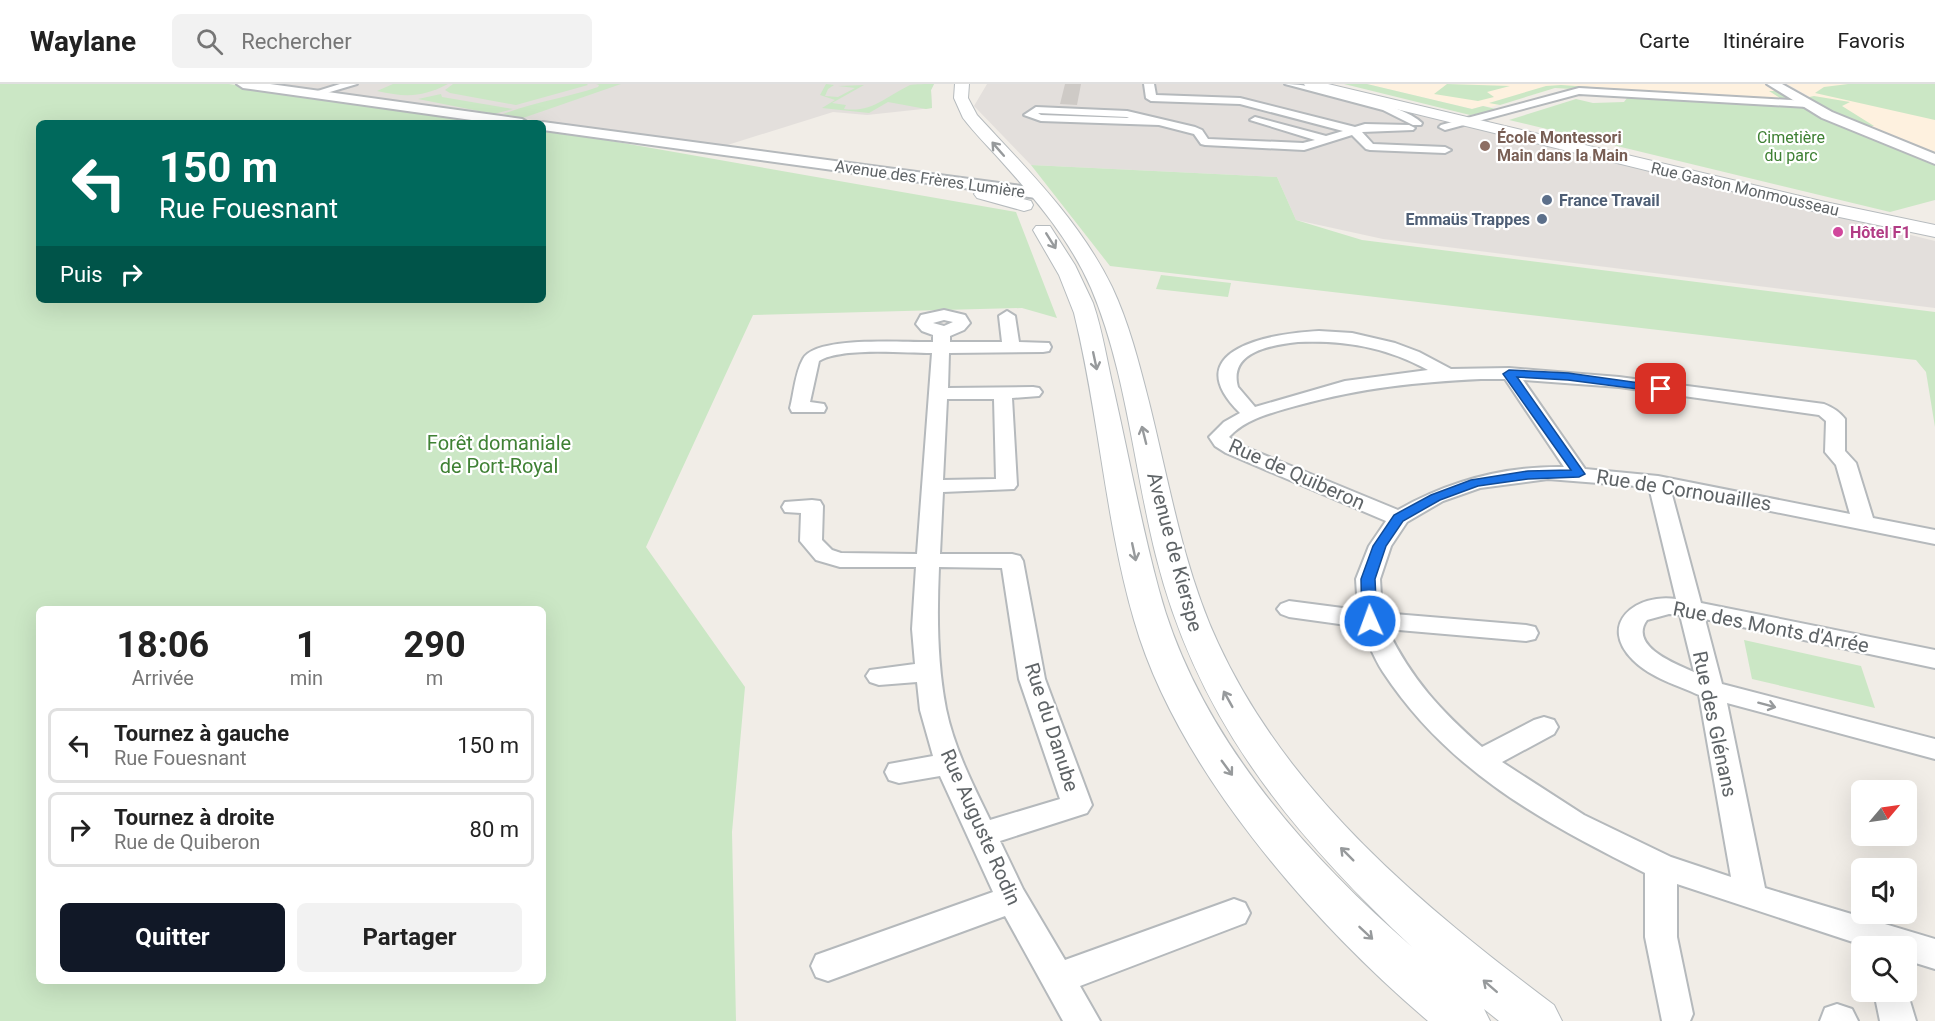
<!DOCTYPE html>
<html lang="fr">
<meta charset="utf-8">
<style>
body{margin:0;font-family:Roboto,sans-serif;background:#f2f2f2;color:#222;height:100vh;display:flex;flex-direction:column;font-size:22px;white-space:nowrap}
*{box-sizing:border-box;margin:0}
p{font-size:20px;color:#767676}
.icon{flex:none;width:33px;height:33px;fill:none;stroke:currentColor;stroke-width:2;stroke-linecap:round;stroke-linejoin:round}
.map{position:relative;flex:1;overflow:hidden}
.drawer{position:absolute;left:36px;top:522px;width:510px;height:378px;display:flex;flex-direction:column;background:#fff;border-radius:9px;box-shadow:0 6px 24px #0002}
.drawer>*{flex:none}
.hud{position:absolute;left:36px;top:36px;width:510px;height:183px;border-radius:9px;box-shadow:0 6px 24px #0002;background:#00695c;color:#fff;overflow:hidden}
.needle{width:39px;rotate:61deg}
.controls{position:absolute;left:1851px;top:696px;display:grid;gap:12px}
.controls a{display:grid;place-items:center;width:66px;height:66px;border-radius:9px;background:#fff;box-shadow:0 6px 24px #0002;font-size:30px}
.pin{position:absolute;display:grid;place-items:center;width:51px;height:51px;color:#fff;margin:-26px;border-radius:12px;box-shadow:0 3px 9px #0006}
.me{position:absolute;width:66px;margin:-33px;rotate:358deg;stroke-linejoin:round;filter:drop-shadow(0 0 4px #0008)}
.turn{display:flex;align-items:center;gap:21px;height:126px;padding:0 24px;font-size:27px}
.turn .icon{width:78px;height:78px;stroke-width:2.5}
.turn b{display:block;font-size:42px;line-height:51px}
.then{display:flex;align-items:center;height:57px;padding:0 24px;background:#0003;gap:12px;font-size:22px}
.eta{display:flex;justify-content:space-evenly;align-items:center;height:102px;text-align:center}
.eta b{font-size:36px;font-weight:700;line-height:42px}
.cta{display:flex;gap:12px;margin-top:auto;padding:12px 24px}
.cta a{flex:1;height:69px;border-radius:9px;background:#111827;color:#fff;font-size:24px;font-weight:700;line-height:69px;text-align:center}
.cta a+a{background:#f2f2f2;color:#222}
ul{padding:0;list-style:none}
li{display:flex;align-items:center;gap:18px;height:75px;margin:0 12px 9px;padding:0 12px;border:3px solid #e0e0e0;border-radius:9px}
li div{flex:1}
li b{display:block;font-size:22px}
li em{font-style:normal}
header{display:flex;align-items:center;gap:36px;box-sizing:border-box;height:84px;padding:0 30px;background:#fff;border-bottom:2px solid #e0e0e0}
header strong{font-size:28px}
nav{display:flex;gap:33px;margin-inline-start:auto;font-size:21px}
.search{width:420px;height:54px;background:#f2f2f2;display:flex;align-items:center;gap:15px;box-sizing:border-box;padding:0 21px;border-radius:9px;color:#767676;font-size:22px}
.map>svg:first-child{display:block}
.commercial{fill:#fef1df}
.industrial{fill:#e3dfdc}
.green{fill:#cbe7c5;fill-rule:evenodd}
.building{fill:#cecac6}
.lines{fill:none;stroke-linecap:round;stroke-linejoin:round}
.minor-casing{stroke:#b5b9bc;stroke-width:4}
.tertiary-casing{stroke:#b5b9bc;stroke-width:4}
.secondary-casing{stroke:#b6bbbe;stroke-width:2}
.minor{fill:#fff;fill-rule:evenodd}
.tertiary{fill:#fff;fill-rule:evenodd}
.secondary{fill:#fff;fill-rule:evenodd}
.oneway{stroke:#979a9c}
.route{fill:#1a73e8;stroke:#114b97;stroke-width:1.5}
.education-dot{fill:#8d6e63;stroke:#fff;stroke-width:2}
.service-dot{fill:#5c6f8a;stroke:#fff;stroke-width:2}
.hotel-dot{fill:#d1479c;stroke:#fff;stroke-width:2}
.labels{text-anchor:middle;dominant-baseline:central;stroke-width:4.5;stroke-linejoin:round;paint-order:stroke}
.far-education-label{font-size:16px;font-weight:bold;fill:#785e54;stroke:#fff;text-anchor:start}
.far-park-label{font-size:16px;fill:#3f8134;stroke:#fff}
.far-street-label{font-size:16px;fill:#5f6467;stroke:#fff}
.far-service-label{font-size:16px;font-weight:bold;fill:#4e5e75;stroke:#fff;text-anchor:start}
.far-hotel-label{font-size:16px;font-weight:bold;fill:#b23c85;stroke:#fff;text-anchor:start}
.park-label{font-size:20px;fill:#3f8134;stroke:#fff}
.street-label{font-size:20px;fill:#5f6467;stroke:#fff}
</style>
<header>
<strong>Waylane</strong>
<div class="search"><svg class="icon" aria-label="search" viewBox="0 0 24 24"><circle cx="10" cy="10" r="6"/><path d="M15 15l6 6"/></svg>Rechercher</div>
<nav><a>Carte</a><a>Itinéraire</a><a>Favoris</a></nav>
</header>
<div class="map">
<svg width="1935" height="937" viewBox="0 0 1935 937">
<rect width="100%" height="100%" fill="#f1ede7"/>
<g class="commercial">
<polygon points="1367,0 1765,0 1797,19 1555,4 1491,23 1483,22 1472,25"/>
<polygon points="1787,0 1935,0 1935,69 1869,46"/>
</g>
<g class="industrial">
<polygon points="281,0 934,0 931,6 932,24 867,31 833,28 721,63"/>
<polygon points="987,0 1302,0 1935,157 1935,224 1383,155 1296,136 1277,93 1031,81 974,22"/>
</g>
<g class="green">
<path d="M0,0h229l269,39h-459v177h504v-171l473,83 41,106 -35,-10 -269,7 -107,232 99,140 -13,145 4,189h-736zM39,525h504v372h-504z"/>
<path d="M393,0h55c-27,14 -43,13 -71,7z"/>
<polygon points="453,0 587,0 588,1 516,21 450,9 445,6"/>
<path d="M596,0h25l-98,34 -20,-4c31,-12 63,-16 95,-27l1,-2z"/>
<path d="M826,0l8,1 -6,4 -3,7 13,1 17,-9 -17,-2 26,-1 -32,18 14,2 -2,4c28,4 43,-13 66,-24 5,-1 17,-1 24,-1l-3,6 1,18 -6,1 -38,-7 -19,11 -47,-5 13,-8 -15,-5z"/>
<polygon points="1344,0 1367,0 1472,25 1483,22 1500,26 1470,31"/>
<polygon points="1447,0 1510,2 1487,8 1494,13 1478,17 1434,10"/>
<polygon points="1848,0 1935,0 1935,36 1815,9 1824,3"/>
<polygon points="1561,1 1783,16 1769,7 1778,7 1797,19 1555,4 1500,21 1489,19 1546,2"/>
<polygon points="441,10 442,13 513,25 494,30 418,15"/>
<polygon points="1623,11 1802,22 1935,78 1935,116 1890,128 1509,36 1576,15 1593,19 1624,18 1627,14"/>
<polygon points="1814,12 1850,18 1842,22 1874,42 1859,42 1805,14"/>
<polygon points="1031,81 1277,93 1296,136 1362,156 1935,228 1935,343 1926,288 1916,276 1110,182"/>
<polygon points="1161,191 1231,199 1228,213 1156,205"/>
<polygon points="1744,556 1861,582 1875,624 1752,595"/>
</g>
<polygon class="building" points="1065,0 1081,0 1077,21 1060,20"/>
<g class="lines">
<defs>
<g id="minor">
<polygon points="340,0 357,0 313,13 308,10"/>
<path d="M1144,0h10l2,11 84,3 115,29 10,-3 44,1 6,3 -2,2 -51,2 11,12 72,3 6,3 -6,3 -75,-3 -4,-1 -14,-14 -48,15 -99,-5 -4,-1 -7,-10 -35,-9 -118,-4 -17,-6 12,-8 91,4 68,16 7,3 6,9 95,4 12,-3 -65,-20 5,-3 71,19 17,-5 -103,-27 -89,-3 -5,-3zM1038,29l89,4 2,1 -88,-3z"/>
<path d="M1285,0c29,0 117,19 137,39l-1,2h-8l-30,-15z"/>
<polygon points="1579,4 1807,17 1812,20 1807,23 1579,10 1445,46 1439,43 1441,41"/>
<path d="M944,226l21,5 5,8 -6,7 -14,6v6h52l-3,-26 8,-5 8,5 4,26 30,1 2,4 -2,4 -6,1 -94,1 -1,35 85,-1 6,1 3,4 -3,4 -27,2 5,87 -3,4 -71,3 -3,62h72l8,2 3,5 22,118 47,126 -5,8 -87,28 23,48 42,71 169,-61 11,4 5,10 -5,10 -165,63 20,35h-37l-58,-105 -177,65 -12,-4 -5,-11 5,-11 177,-63 -53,-116 -41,7 -10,-3 -4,-8 4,-8 44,-8 -13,-46 -3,-28 -38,3 -9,-3 -4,-6 4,-6 45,-6 -3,-35 4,-62h-76l-24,-7 -16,-19 1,-28 -16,-1 -3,-5 3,-5 27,-2 8,1 3,5 -1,34 10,10 9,3 76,1 15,-201c-28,0 -91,-6 -113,8l-9,41 14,2 2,4 -2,4h-32l-2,-4c4,-15 5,-35 13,-49 12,-24 105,-16 130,-17v-7l-11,-4 -6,-7 5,-9zM944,236l9,2 -9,4 -11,-3zM947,315h47l2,80 -53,1zM939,483l63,1 17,111 41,120 -70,21c-17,-35 -36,-72 -44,-111 -9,-47 -9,-94 -7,-142z"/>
<path d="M1319,247l33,2 43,10 24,9 32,17 58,-1 110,9 205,27c8,3 16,8 21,15v32l11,12 17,55 62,12v14l-264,-53 30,112 234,47v18l-230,-49 17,65 213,55v20l-208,-56 38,185 170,51v30l-29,-9v-14h-41l-188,-62v53l16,77 -3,7h-28l-17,-84v-64c-102,-51 -197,-102 -262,-201 -9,-14 -15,-30 -22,-45l-72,-10 -8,-3 -4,-5 4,-5 8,-3 69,9 -2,-31 13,-33 17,-25 -160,-68 -11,-7 -6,-9 15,-15 16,-9c-65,-64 33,-80 79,-82zM1298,258c47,-2 88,5 130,28l-83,11 -90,26 -17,-20c-10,-36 35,-42 60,-45zM1481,295h24l59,88c-59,-1 -115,14 -166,43l-158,-65 -11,-8c17,-19 46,-25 70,-32 62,-17 118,-23 182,-26zM1523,296l96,7 200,28 7,6 -1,31 11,13 14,49 -192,-38 -73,-7zM1548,395l101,8 27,112c-40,-6 -79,25 -43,61 18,18 44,25 66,35l32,182 -60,-20 -87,-42 -82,-53 52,-28 4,-7 -4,-7 -10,-3 -10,3 -52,27c-42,-37 -70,-67 -95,-118l139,12 9,-2 3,-6 -3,-6 -9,-2 -144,-12 -2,-34 11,-33 16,-24 36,-21 37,-13zM1669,530l11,1 14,57c-18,-8 -66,-26 -47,-52z"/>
<polygon points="1906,904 1916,937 1880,937 1874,908 1906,908"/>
<polygon points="1837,920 1852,925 1858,937 1820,937 1825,924"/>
</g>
<g id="tertiary">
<polygon points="237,0 270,0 522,35 529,39 493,39 243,4"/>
<polygon points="1767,0 1782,0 1832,28 1935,70 1935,80 1822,34"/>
<polygon points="543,38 1036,104 1044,109 1036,114 543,46 543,39 538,39"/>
</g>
<g id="secondary">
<path d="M955,0h14l-1,14 9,17c49,53 103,106 135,172 17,36 27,76 37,115 20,80 34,166 69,241 70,152 205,264 336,362l8,16h-63l-15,-12 6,12h-62c-115,-98 -252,-253 -294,-401 -29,-100 -35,-206 -60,-307l-15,-38 -26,-45 3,-4h14l25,39 18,38c10,29 14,59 21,88 15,66 27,133 45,199 38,142 144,262 253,357 -121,-114 -215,-227 -256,-391 -22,-87 -30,-186 -65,-268 -21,-48 -55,-88 -89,-126 -13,-15 -27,-28 -39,-44l-9,-20z"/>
<polygon points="1304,0 1328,0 1825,118 1935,141 1935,153 1825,130 1306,3"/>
<polygon points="983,105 1031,117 1033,121 1031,125 1024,127 977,114 974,110 977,106"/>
</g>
</defs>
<use href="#minor" class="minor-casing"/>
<use href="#tertiary" class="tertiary-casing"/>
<use href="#secondary" class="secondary-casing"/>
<use href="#minor" class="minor"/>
<use href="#tertiary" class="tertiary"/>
<use href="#secondary" class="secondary"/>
</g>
<defs><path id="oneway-shaft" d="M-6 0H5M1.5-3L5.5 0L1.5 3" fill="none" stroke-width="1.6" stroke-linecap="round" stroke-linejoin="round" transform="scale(1.5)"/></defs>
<g class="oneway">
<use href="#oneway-shaft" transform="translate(998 65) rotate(-131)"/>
<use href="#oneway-shaft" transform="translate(1051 157) rotate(58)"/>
<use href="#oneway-shaft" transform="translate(1095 277) rotate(78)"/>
<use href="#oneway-shaft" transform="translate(1144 351) rotate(-104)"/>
<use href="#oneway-shaft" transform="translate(1134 468) rotate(78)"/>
<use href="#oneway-shaft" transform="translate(1228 615) rotate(-119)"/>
<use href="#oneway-shaft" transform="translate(1767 621) rotate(15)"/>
<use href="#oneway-shaft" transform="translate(1227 684) rotate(54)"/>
<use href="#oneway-shaft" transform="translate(1347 770) rotate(-135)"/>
<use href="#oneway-shaft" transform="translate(1366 849) rotate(43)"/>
<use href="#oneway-shaft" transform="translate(1490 902) rotate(-139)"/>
</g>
<polygon class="route" points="1509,286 1568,289 1661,302 1666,305 1661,308 1568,296 1517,293 1585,390 1579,393 1528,395 1478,402 1440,416 1403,437 1386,462 1375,495 1377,537 1375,540 1365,540 1362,537 1361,495 1373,462 1394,431 1431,411 1471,396 1528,387 1571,386 1503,290"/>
<circle class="education-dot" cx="1485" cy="62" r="6"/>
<g class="service-dot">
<circle cx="1547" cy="116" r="6"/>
<circle cx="1542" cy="135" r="6"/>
</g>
<circle class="hotel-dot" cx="1838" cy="148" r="6"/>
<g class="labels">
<g class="far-education-label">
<text x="1497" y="53">École Montessori<tspan x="1497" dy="18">Main dans la Main</tspan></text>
</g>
<g class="far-park-label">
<text x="1791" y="53">Cimetière<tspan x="1791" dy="18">du parc</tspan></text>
</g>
<g class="far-street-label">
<text transform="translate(930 95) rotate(8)">Avenue des Frères Lumière</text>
<text transform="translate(1745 105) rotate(13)">Rue Gaston Monmousseau</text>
</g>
<g class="far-service-label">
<text x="1559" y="116">France Travail</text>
<text x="1530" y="135" text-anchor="end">Emmaüs Trappes</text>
</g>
<g class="far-hotel-label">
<text x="1850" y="148">Hôtel F1</text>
</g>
<g class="park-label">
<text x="499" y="359">Forêt domaniale<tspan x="499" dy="23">de Port-Royal</tspan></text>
</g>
<g class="street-label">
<text transform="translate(1297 390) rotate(24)">Rue de Quiberon</text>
<text transform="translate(1684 406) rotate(9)">Rue de Cornouailles</text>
<text transform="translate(1175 468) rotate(75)">Avenue de Kierspe</text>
<text transform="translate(1771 543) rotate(11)">Rue des Monts d'Arrée</text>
<text transform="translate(1715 640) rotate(78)">Rue des Glénans</text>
<text transform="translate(1052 643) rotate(72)">Rue du Danube</text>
<text transform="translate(981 743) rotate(66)">Rue Auguste Rodin</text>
</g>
</g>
</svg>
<div class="controls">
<a><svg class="needle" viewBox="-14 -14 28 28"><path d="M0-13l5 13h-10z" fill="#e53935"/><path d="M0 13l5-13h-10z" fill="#767676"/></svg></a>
<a><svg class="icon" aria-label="sound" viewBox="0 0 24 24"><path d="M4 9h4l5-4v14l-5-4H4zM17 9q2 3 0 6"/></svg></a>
<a><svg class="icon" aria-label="search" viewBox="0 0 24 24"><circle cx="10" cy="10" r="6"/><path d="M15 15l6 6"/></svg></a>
</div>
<div class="pin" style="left:1661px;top:305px;background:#d93025"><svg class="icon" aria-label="arrive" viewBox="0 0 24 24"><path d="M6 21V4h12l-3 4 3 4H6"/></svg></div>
<svg class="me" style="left:1370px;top:537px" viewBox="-20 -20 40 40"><circle r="17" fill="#1a73e8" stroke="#fff" stroke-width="3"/><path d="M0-11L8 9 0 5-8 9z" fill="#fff"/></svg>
<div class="hud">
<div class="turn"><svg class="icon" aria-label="left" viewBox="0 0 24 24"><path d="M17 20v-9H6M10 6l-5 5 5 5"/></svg><div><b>150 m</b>Rue Fouesnant</div></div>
<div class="then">Puis<svg class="icon" aria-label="right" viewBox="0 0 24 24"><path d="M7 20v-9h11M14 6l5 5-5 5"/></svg></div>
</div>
<section class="drawer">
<div class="eta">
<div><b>18:06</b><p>Arrivée</p></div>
<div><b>1</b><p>min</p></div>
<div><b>290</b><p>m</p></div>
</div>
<ul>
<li><svg class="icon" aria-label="left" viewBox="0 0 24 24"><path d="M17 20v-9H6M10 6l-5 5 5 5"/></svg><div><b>Tournez à gauche</b><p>Rue Fouesnant</p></div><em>150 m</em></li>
<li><svg class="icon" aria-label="right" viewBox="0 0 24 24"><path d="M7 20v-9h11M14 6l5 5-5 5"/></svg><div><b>Tournez à droite</b><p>Rue de Quiberon</p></div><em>80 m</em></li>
</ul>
<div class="cta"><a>Quitter</a><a>Partager</a></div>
</section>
</div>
